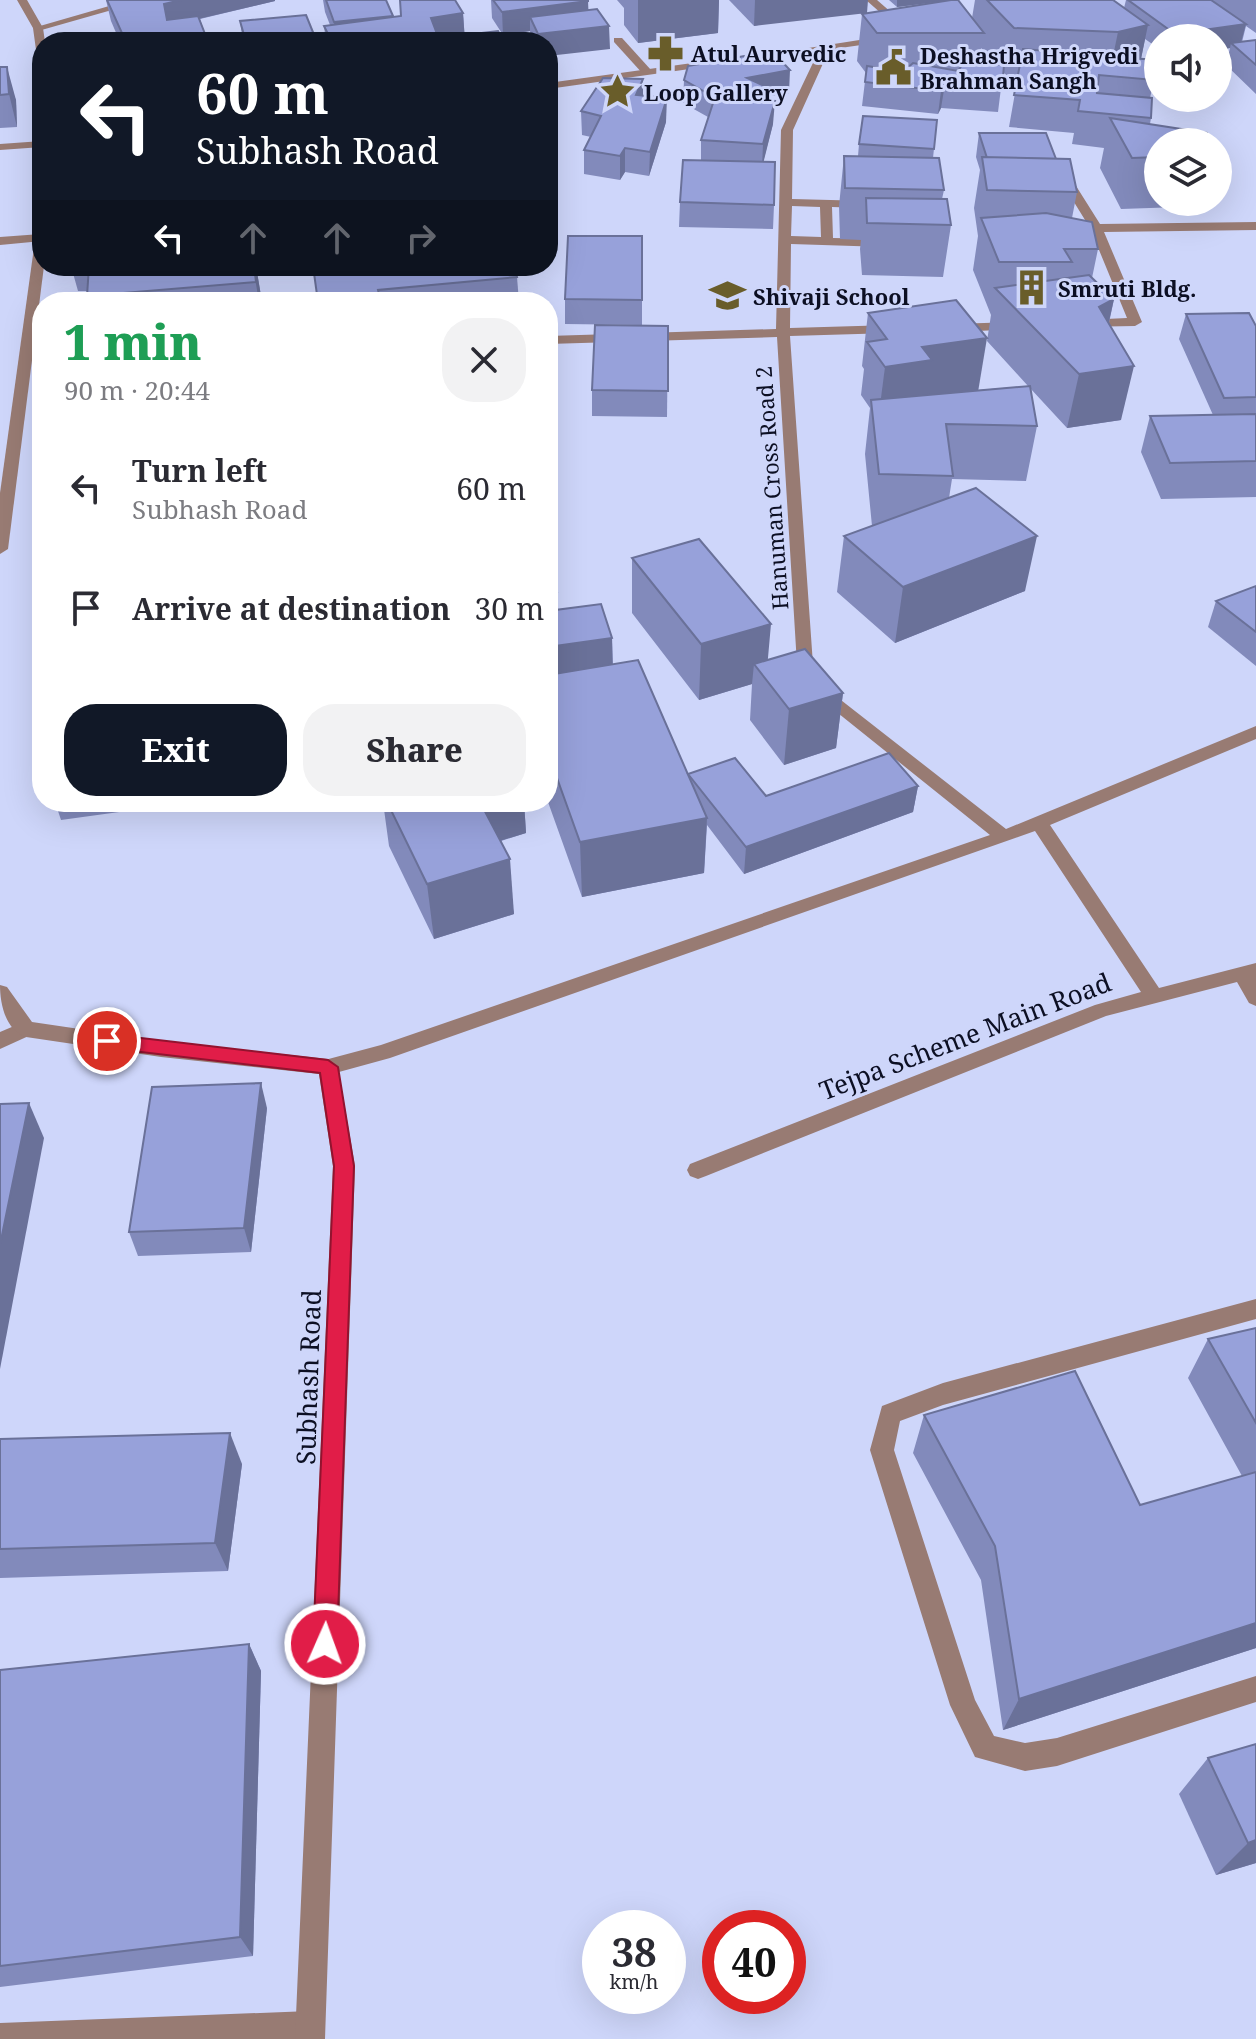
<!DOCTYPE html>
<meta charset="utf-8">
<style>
body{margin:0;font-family:"Noto Serif",serif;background:#f2f2f3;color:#2b2b33;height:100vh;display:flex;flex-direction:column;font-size:30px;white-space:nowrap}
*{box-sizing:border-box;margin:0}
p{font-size:26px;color:#7c7c81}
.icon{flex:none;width:44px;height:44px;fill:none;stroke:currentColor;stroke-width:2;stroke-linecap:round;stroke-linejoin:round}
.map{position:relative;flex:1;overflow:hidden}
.details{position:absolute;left:32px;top:292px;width:526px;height:520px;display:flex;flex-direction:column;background:#fff;border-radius:32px;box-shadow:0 8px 32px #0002}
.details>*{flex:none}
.top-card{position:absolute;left:32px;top:32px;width:526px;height:244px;border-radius:32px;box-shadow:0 8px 32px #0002;background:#111827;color:#fff;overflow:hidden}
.tools{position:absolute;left:1144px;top:24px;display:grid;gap:16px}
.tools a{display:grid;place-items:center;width:88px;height:88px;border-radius:50%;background:#fff;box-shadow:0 8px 32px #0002;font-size:40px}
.speed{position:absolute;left:582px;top:1910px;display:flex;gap:16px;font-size:40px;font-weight:700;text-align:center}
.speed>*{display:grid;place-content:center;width:104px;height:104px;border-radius:50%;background:#fff;box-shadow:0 8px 32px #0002;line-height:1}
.speed small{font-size:20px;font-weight:400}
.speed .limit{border:12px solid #d22;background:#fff;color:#111}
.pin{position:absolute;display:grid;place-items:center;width:68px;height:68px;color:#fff;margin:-34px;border:4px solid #fff;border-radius:50%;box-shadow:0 2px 8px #0007}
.me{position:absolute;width:88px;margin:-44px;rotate:2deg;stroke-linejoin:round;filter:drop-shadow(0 0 6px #0008)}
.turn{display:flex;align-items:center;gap:28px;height:168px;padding:0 32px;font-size:36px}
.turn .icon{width:104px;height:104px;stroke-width:2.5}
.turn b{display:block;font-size:56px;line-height:68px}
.lanes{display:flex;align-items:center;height:76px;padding:0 32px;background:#0003;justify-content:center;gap:40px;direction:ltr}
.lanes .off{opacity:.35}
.round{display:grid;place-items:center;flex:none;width:84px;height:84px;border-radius:32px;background:#f2f2f3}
.overview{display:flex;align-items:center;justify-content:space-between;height:136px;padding:0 32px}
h1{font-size:48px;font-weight:800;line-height:60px;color:#1e9e55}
.primary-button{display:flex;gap:16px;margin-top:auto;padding:16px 32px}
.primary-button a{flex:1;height:92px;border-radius:32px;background:#111827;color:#fff;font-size:32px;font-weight:800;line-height:92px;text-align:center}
.primary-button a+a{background:#f2f2f3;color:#2b2b33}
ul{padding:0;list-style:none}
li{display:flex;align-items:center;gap:24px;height:120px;padding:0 32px}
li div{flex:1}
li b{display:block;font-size:30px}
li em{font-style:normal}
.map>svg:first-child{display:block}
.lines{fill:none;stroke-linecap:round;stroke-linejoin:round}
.minor{fill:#987b73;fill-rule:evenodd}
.tertiary{fill:#987b73;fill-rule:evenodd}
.wall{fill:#828abb;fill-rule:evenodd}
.shaded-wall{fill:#6a7199}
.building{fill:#97a1da;stroke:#6a7199;stroke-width:2}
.route{fill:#e11d48;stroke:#92132f;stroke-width:2}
.labels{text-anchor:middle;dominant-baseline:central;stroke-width:6;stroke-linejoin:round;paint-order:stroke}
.far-poi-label{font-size:22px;font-weight:bold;fill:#0c0f23;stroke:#ced6fa;text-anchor:start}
.far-street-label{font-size:22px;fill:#0c0f23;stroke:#ced6fa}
.street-label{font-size:26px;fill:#0c0f23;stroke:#ced6fa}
</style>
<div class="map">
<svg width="1256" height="2039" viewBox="0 0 1256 2039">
<rect width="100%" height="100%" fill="#ced6fa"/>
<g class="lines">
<g class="minor">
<polygon points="130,0 147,0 38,31 33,28"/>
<polygon points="866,0 877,0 908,27 899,29"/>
<polygon points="614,38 622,38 651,70 651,74 643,74 614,42"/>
<path d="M821,46l9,2 -37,82 -1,69 77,2v6l-4,1 -33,-1 1,31 52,1 6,4 -6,4 -94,-3 -1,84 102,-3 7,4 -7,4 -102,3 24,343 192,150 250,-103v13l-206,86 109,163 97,-25v43l-7,-3 -12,-21 -131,34 -400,160 -8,3 -8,-3 -3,-6 3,-6 405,-159 46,-13 -106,-161 -645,227 -62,17 -7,-2 -3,-6 3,-6 60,-16 609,-210 -192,-154 -21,-344 -229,7v-8l228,-7 5,-199zM792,206l28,1 1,30 -30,-1z"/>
<polygon points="1058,170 1066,170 1100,224 1256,222 1256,230 1104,232 1142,322 1135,326 1079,327 1077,324 1084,320 1127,318 1090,228 1056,173"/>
<polygon points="41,234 42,241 0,245 0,237"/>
<polygon points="1016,322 1021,323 1021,329 952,332 945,328 952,324"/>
<polygon points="26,1021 33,1024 36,1029 33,1034 0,1049 0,1032"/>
<polygon points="1256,1299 1256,1319 943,1405 900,1421 894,1450 975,1700 994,1736 1025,1743 1057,1738 1256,1676 1256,1702 1057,1766 1025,1771 975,1757 950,1705 870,1450 882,1406 943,1383"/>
<polygon points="310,2011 321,2015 325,2026 321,2037 315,2039 0,2039 0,2023"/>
</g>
<g class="tertiary">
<polygon points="17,0 27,0 43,28 45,42 42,42 42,60 37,57 33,28"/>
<polygon points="885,36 890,39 889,41 750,61 745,58"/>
<polygon points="714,60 718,61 718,65 548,89 548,83"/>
<polygon points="42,141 42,147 0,150 0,144"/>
<polygon points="42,229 44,266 8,549 0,554 0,493 36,233"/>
<path d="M0,985l7,2 25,35 129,19 167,18 7,2 3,6 17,99 -30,873h-30l38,-873 -14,-92 -158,-17 -135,-20c-21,-7 -26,-34 -26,-52z"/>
</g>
</g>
<g class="wall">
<polygon points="106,0 275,0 275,1 200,19 205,34 207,42 120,42 111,21"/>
<polygon points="323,0 386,0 393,17 463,13 465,42 326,42 324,26 330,25 325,12"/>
<polygon points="491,0 588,0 588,10 610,49 548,42 532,42 530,31 503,35 492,18"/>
<polygon points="617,0 719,0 718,33 638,43 624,25 624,8"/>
<polygon points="729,0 868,0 754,26"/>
<path d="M889,0h69l14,18 3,-18h138l11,8 2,-8h130v33l-10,-7 -4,16 14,-2v54l-30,-29 4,-17 -12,2v-12h-60v10l-13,-9 -4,20 13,21 -4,18 1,20 -1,6 8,18v60h51l-1,4 -87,3 -21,-41 4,-20 -32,-4 2,-11 -65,-6 9,-51h-11l-4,-4 -5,40 -57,-4 -3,6 -76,-8 4,-33 -9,-12 5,-47 84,-13 -49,6zM981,48l16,17 -18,-2z"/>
<polygon points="240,21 317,42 243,42"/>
<polygon points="0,67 16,100 17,127 0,128"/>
<polygon points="684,80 789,93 770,96 773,124 763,162 774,205 773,229 679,227 680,202 701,161 701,140 708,117 683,103"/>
<polygon points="643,95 666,122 649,176 625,172 620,180 584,174 584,150 591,137 582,135 581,111"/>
<polygon points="937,120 933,158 944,190 942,199 951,225 943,277 862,275 860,249 861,240 840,239 839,206 844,156 858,156 859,144"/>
<polygon points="979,133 1056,159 1077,192 1072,218 1098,249 1092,278 1114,299 1109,323 1121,420 1067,428 1030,388 1037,426 1026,481 952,479 949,498 1025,591 895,643 837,592 844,536 872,526 865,454 870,408 861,395 864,369 862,366 868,313 978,390 1028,386 987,341 991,315 973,270 978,236 974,208 980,170 976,157"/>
<polygon points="642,236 642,325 565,324 565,299"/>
<polygon points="71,266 256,266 262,302 89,302 88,291 78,291"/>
<polygon points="313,266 517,277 519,302 318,302"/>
<polygon points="1186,314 1256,326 1256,497 1161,499 1141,452 1150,416 1213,415 1179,339"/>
<polygon points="668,326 667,417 592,416 592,390"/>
<polygon points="548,550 557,592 558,610 612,638 613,664 688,775 766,796 918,786 913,812 744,874 707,825 704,873 582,897 548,802"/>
<polygon points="632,558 768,660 843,693 836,748 784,765 750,720 752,684 699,700 632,613"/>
<polygon points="1256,586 1256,666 1208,627 1216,601"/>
<polygon points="55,802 192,802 61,820"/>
<polygon points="383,802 524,802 526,833 501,841 514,914 434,939 389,846"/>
<polygon points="267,1108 251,1252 138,1256 129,1232"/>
<polygon points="1256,1328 1256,1648 1003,1730 981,1580 913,1453 924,1415 1140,1505 1242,1476 1188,1378 1208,1339"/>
<polygon points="0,1439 242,1464 228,1571 0,1578"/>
<polygon points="249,1644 261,1671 253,1956 0,1987 0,1670"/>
<polygon points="1256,1744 1256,1863 1216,1875 1179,1794 1208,1758"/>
</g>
<g class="shaded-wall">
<polygon points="181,0 275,0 275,1 168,26 164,4"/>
<polygon points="638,0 719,0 718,33 638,43"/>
<polygon points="755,0 868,0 867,13 754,26"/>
<polygon points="897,0 952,0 897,7"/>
<polygon points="588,1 589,23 530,17 530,31 503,35 502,12"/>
<polygon points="463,13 465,42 408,42 408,38 431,18"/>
<polygon points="393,16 395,38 336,42 334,22"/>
<polygon points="1246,24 1240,46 1231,43 1230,48 1218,50 1218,38 1174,38 1175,34"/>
<polygon points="1148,25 1138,73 1109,76 1118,32"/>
<polygon points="609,26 610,49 548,56 548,42 538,42 538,34"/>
<polygon points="205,34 207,42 144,42"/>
<polygon points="7,67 16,100 17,127 9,94"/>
<polygon points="790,70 789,93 770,96 770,112 713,120 714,97 747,78"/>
<polygon points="643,79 643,103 636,95"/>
<polygon points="945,84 941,108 938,114 941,91"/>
<polygon points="667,98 666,122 649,176 650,152"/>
<polygon points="775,101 773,124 762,168 763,144"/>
<polygon points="625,148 625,172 620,180 620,156"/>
<polygon points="253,266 256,266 262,302 259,302"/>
<polygon points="1114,299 1102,352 1099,307"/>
<polygon points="987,338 978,392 878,421 885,367 922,347"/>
<polygon points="1134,366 1121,420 1067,428 1079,374"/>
<polygon points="1037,536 1025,591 895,643 903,587"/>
<polygon points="771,624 766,680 754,664 752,684 699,700 701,644"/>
<polygon points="612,638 613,694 548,703 548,647"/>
<polygon points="843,693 836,748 784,765 789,709"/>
<polygon points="918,786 913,812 744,874 746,847"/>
<polygon points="475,802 524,802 526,833 480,847"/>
<polygon points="707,818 704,873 582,897 580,842"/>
<polygon points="510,859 514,914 434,939 427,884"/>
<polygon points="261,1083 267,1108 251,1252 244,1228"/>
<polygon points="29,1103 44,1138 0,1369 0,1245"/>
<polygon points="230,1433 242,1464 228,1571 215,1543"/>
<polygon points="1256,1623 1256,1648 1003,1730 1019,1699"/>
<polygon points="249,1644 261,1671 253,1956 240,1937"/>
<polygon points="1256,1840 1256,1863 1216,1875 1248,1843"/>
</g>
<g class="building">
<polygon points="107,0 181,0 164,4 167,20 198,16 205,34 144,42 126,42"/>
<polygon points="326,0 386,0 393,16 334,22"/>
<polygon points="400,0 455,0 463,13 431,18 437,34 408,38 409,42 332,42 324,26 401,16"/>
<polygon points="493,0 588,0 588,1 502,12"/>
<polygon points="951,0 958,0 984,33 877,33 862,14"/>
<polygon points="987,0 1113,0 1148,25 1118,32 1014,28"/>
<polygon points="1128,0 1211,0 1246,24 1175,34"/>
<polygon points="597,9 609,26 538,34 530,17"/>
<polygon points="306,15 317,42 246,42 240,21"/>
<polygon points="498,31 501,37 523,34 526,42 486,42 481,33"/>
<polygon points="1256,40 1256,65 1231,43"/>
<polygon points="1023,49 1155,60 1154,80 1099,75 1097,93 1152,98 1151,118 1078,111 1080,100 1014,95"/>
<polygon points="772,51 790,70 747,78 771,89 714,97 684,80 688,66"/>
<polygon points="964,62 1004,65 1002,89 945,84 941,91 865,82 867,66 903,72 913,63 958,71"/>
<polygon points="0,67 7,67 9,94 0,95"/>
<polygon points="603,78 643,79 636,95 667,98 650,152 625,148 620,156 584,150 601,116 581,111"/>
<polygon points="715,97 775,101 763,144 701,140"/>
<polygon points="863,116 937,120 934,149 859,144"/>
<polygon points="1110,118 1207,133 1212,142 1158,142 1158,157 1132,158"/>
<polygon points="979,133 1046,133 1056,159 987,158"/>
<polygon points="844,156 939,158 944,190 845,188"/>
<polygon points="982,157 1070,159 1077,192 987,190"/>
<polygon points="683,160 775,162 774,205 680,202"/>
<polygon points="866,198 947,199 951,225 867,223"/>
<polygon points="1046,213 1092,222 1098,249 1064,249 1072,262 999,262 981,218"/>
<polygon points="568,236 642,236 642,300 565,299"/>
<polygon points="89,266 254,266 256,282 87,296"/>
<polygon points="313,266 514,266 517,277 378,290 381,302 318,302"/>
<polygon points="1089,275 1114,299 1099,307 1134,366 1079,374 995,288"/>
<polygon points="956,300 987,338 922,347 932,360 885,367 867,342 887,339 868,313"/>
<polygon points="1249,313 1256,326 1256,397 1224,398 1186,314"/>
<polygon points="595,325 668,326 668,391 592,390"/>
<polygon points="1030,386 1037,426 946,424 953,476 879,474 871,400"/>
<polygon points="1256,414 1256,461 1170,463 1150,416"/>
<polygon points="976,488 1037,536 903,587 844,536"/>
<polygon points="699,539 771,624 701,644 632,558"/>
<polygon points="548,550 557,592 548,593"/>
<polygon points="1256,586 1256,632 1216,601"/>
<polygon points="601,604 612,638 548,647 548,611"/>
<polygon points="805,649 843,693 789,709 754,664"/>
<polygon points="638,660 707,818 580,842 548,753 548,675"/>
<polygon points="889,753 918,786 746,847 688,774 735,758 766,796"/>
<polygon points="387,802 480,802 510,859 427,884"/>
<polygon points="261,1083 244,1228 129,1232 152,1087"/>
<polygon points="29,1103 0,1245 0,1104"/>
<polygon points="1256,1328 1256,1423 1208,1339"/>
<polygon points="1075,1371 1140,1505 1256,1472 1256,1623 1019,1699 995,1546 924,1415"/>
<polygon points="230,1433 215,1543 0,1549 0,1439"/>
<polygon points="249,1644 240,1937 0,1966 0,1670"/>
<polygon points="1256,1744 1256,1840 1248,1843 1208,1758"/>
</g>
<polygon class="route" points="107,1034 328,1060 338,1067 354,1166 337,1644 334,1652 325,1656 317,1652 313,1644 334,1166 320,1073 107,1048 98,1041"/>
<defs>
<symbol id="pharmacy-bare" viewBox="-9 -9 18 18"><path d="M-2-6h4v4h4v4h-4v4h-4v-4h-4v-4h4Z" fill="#695d2a" stroke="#ced6fa" stroke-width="2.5" paint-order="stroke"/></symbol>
<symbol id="civic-bare" viewBox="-9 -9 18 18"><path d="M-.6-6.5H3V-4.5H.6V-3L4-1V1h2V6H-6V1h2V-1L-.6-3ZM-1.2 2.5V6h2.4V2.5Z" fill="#695d2a" stroke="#ced6fa" stroke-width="2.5" paint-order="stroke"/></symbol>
<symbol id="sight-bare" viewBox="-9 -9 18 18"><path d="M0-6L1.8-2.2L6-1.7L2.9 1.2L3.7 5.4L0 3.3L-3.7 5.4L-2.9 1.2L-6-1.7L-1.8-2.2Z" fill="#695d2a" stroke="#ced6fa" stroke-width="2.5" paint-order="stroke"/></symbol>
<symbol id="building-bare" viewBox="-9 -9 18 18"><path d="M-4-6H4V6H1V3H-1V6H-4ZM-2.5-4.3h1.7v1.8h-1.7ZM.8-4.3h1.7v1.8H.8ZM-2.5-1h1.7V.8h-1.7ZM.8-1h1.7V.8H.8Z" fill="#695d2a" stroke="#ced6fa" stroke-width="2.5" paint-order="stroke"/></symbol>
<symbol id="school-bare" viewBox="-9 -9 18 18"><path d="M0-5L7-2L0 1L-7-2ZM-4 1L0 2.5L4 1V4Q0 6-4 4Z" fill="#695d2a" stroke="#ced6fa" stroke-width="2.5" paint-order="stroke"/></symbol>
</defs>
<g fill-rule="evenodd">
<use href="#pharmacy-bare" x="640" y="28" width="51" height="51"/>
<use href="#civic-bare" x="868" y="42" width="51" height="51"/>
<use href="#sight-bare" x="592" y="66" width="51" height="51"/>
<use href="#building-bare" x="1006" y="262" width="51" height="51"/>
<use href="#school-bare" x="702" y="270" width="51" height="51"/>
</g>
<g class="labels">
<g class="far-poi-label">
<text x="691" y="53">Atul Aurvedic</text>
<text x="920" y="55">Deshastha Hrigvedi<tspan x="920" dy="25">Brahman Sangh</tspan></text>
<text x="644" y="92">Loop Gallery</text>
<text x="1058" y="288">Smruti Bldg.</text>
<text x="753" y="296">Shivaji School</text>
</g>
<g class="far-street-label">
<text transform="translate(771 488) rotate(-94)">Hanuman Cross Road 2</text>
</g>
<g class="street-label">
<text transform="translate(965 1036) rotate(-21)">Tejpa Scheme Main Road</text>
<text transform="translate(308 1377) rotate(-88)">Subhash Road</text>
</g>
</g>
</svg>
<div class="tools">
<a><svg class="icon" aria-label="sound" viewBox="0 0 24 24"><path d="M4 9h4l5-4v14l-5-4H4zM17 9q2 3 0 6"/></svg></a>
<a><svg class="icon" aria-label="layers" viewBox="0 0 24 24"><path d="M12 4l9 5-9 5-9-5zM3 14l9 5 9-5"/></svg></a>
</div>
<div class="speed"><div>38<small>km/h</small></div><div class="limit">40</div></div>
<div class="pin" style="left:107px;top:1041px;background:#d93025"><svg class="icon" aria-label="arrive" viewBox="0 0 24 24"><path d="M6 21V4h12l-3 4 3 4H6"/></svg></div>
<svg class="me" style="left:325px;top:1644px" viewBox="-20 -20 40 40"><circle r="17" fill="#e11d48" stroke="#fff" stroke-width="3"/><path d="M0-11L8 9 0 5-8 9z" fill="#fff"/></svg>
<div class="top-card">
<div class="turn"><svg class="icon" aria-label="left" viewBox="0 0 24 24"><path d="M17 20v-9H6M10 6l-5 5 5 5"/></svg><div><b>60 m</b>Subhash Road</div></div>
<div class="lanes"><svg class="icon" aria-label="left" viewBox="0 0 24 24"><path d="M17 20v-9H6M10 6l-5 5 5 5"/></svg><svg class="icon off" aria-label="ahead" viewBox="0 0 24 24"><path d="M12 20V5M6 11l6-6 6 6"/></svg><svg class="icon off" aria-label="ahead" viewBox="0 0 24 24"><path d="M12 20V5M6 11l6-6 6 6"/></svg><svg class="icon off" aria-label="right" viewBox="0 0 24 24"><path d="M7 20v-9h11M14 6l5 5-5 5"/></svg></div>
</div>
<section class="details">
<div class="overview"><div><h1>1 min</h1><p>90 m · 20:44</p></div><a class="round"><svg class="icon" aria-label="close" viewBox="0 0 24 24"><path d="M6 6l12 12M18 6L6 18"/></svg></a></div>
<ul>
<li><svg class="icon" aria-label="left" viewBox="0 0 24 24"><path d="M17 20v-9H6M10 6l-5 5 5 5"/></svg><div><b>Turn left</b><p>Subhash Road</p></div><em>60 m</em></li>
<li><svg class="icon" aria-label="arrive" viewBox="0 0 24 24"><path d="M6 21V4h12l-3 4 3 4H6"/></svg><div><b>Arrive at destination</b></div><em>30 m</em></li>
</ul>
<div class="primary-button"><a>Exit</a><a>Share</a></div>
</section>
</div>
